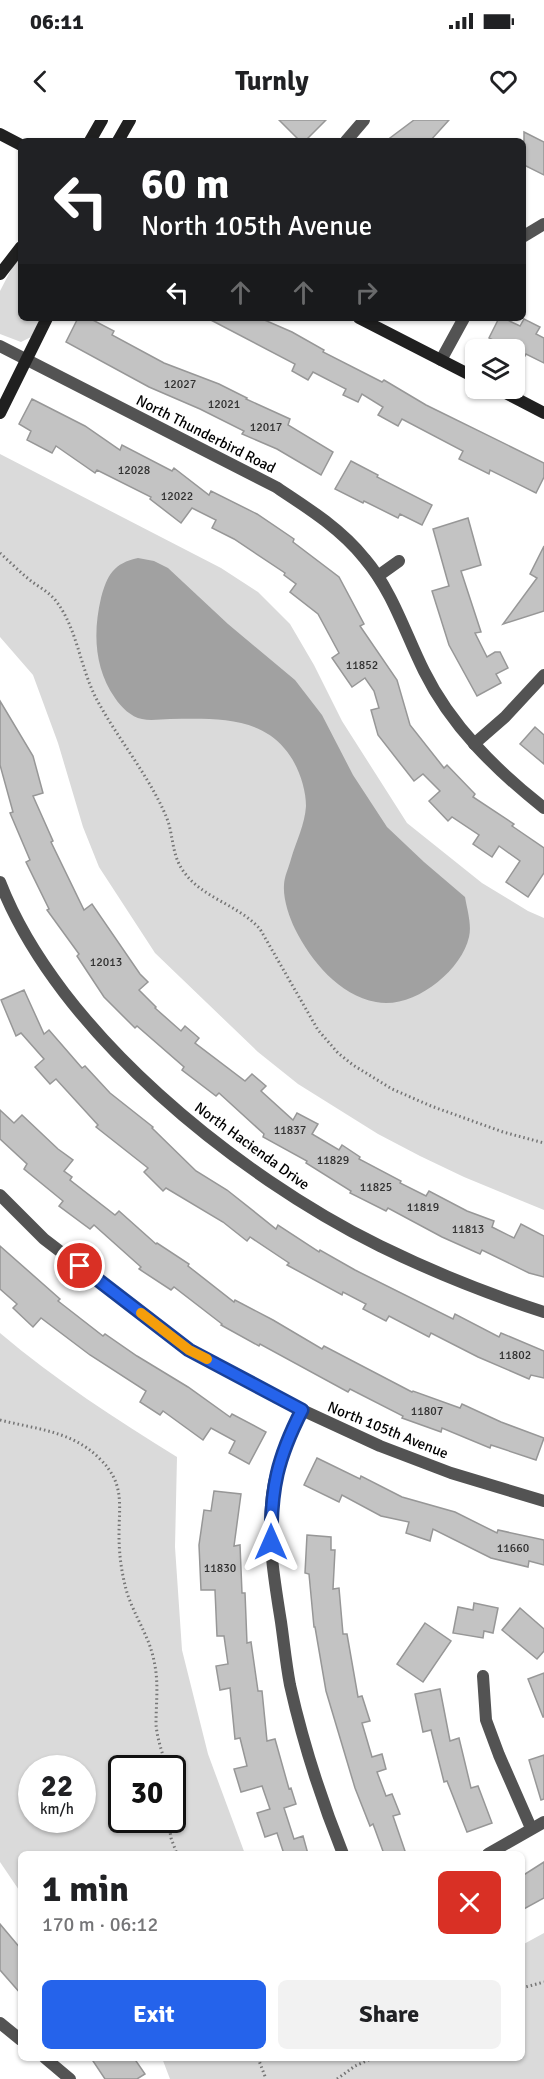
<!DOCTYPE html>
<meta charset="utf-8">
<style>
body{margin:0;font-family:Signika,sans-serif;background:#f2f2f2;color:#202124;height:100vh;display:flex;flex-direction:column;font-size:22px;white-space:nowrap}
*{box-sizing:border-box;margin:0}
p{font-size:20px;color:#757577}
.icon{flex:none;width:33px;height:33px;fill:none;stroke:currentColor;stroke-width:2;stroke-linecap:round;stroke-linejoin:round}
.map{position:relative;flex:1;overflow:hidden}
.details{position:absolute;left:18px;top:1731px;width:507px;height:210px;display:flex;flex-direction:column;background:#fff;border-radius:9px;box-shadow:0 2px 4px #0004}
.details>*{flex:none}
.banner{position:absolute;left:18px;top:18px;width:508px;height:183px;border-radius:9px;box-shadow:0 2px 4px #0004;background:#202124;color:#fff;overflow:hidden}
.buttons{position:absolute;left:465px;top:219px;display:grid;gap:12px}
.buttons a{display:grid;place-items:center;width:60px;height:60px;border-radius:9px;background:#fff;box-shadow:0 2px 4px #0004;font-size:30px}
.speed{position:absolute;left:18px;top:1635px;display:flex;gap:12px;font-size:30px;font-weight:700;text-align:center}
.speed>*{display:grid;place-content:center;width:78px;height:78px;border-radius:50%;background:#fff;box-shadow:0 2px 4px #0004;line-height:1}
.speed small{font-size:15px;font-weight:400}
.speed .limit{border:3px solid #111;border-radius:9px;background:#fff;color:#111}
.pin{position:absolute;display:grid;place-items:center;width:51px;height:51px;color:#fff;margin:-26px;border:3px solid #fff;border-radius:50%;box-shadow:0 2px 6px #0007}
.me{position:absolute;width:66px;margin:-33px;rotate:0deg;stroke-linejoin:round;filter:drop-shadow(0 0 4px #0008)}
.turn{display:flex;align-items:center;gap:21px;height:126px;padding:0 24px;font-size:27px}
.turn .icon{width:78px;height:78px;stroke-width:2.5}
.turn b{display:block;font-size:42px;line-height:51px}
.lanes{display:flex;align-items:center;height:57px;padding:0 24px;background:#0003;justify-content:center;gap:30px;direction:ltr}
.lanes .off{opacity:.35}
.round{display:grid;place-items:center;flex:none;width:63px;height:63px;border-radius:9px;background:#f2f2f2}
.head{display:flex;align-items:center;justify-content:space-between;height:102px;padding:0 24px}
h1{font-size:36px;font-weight:700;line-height:45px}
.action{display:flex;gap:12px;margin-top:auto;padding:12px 24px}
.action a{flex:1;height:69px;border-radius:9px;background:#2563eb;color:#fff;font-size:24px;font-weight:700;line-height:69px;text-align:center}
.action a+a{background:#f2f2f2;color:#202124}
.status{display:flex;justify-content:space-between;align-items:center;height:42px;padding:0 30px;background:#fff;direction:ltr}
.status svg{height:16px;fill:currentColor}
header{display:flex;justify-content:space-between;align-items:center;height:78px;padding:0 24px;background:#fff;font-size:27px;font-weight:700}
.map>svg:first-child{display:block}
.green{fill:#dadada;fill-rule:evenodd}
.water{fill:#a1a1a1}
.building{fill:#c3c3c3;stroke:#979797;stroke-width:1.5}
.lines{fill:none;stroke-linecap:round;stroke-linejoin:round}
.path{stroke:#757575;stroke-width:3;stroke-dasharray:1.5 3;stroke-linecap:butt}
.street{stroke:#535353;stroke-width:12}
.secondary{stroke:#202020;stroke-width:12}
.route-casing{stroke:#184099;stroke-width:15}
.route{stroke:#2563eb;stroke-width:10}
.slow{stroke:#f59e0b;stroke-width:10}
.labels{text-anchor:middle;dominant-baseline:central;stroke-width:5;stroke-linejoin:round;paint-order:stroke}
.number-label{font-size:12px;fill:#313131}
.street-label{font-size:15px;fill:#000;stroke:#fff}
</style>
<div class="status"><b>06:11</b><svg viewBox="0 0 49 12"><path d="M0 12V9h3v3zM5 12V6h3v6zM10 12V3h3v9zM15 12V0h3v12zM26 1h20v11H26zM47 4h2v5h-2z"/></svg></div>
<header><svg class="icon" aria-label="back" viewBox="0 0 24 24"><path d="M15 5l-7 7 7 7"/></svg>Turnly<svg class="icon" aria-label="heart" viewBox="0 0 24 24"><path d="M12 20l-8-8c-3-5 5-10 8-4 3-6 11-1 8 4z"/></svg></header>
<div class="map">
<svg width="544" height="1959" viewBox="0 0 544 1959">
<rect width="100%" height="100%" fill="#fff"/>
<g class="green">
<polygon points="21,136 21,198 41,198 31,217 21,222 0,214 0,171 13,146"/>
<polygon points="0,334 221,448 258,472 290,504 314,545 342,601 407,703 482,763 528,791 544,798 544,1090 464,1057 420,1036 378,1014 298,964 258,932 155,833 99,747 83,707 58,623 33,555 0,517"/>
<path d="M0,1213c55,47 116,86 177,124l-2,90 7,103 26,104 37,100h-224v39l-21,-31zM32,1648h50v52h-50zM172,1648v52h-50v-52z"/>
<polygon points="544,1813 544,1959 170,1959 162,1938 522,1938 522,1825"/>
</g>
<path class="water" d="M138,438l16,3 14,7 60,56 67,56 27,35 31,60 34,52 37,35 41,35c2,12 7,28 4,40 -8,35 -57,73 -93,65 -37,-7 -65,-41 -81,-73 -6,-13 -12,-30 -11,-44 0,-8 5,-18 7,-26 5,-17 14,-35 15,-53 0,-19 -9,-44 -22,-58 -28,-33 -75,-29 -114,-29 -9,0 -19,2 -28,0 -11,-2 -21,-12 -27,-21 -21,-30 -22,-66 -14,-100 6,-23 13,-35 37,-40z"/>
<g class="building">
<polygon points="279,0 326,0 305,21 300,21"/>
<polygon points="414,0 449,0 430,21 386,21"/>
<polygon points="524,12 544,22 544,55 524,45"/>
<polygon points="78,198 89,198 114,211 112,215 164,243 219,264 247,278 246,279 290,299 288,305 333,332 321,355 277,329 242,314 244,311 200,289 149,267 66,222"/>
<polygon points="207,198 260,198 292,212 324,230 323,232 382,262 384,260 426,285 544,343 544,357 536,373 490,350 489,354 459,339 463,331 402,299 398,306 378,295 383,287 362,274 358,282 343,275 346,269 313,252 308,260 292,251 295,244"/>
<polygon points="499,198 503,198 520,206 524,199 540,207 536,214 544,218 544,243 526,234 525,236 489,218"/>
<polygon points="32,279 85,306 120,330 122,325 172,351 174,348 209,375 211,371 257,394 294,419 293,422 339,457 364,504 360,506 397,560 410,605 444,648 447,645 475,674 473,677 514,704 512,706 544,728 544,753 528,777 506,762 520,741 499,726 492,737 473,724 479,715 452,697 448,701 429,681 440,671 423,654 414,661 378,615 371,590 379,588 374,571 365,558 352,567 332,538 339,533 318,494 290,472 296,464 284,455 285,453 234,419 212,408 216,400 192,388 181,403 150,379 151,377 97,350 95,353 56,326 52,333 27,320 31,311 19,304"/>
<polygon points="351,341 378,355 377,357 432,385 422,405 400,394 398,398 364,381 363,383 335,369"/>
<polygon points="468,398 481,445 461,451 481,512 475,513 487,537 495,532 500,532 508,548 496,554 501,563 477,576 449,525 432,471 449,466 433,409"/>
<polygon points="544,426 544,491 503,504 537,458 530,454"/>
<polygon points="0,581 33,636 43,673 33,676 53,721 51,722 84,790 92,784 140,854 148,862 139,870 156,887 155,888 181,911 185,906 199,918 195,923 245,961 252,954 266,966 261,971 293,1000 297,993 318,1004 312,1014 339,1030 342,1025 360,1037 359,1039 401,1061 400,1063 426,1076 429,1071 467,1091 494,1101 492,1107 514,1118 521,1104 544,1116 544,1157 529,1153 482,1130 480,1134 442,1117 388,1088 386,1091 350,1073 351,1071 306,1043 307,1041 263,1017 264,1014 219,973 216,976 182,950 184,947 137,906 135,908 104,877 77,836 79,834 47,790 49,789 26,742 30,740 10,693 13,692 0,645"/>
<polygon points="535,607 544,615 544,644 520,624"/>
<polygon points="24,870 44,914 49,910 82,948 85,946 110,973 153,1007 152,1008 196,1051 227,1070 276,1109 278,1105 319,1132 320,1130 355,1150 453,1199 455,1194 499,1217 501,1213 544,1231 544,1258 531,1255 529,1259 478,1237 431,1213 429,1217 389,1196 386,1201 363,1189 366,1184 343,1172 342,1175 287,1145 289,1143 250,1117 247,1121 223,1102 166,1068 163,1071 144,1052 148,1048 96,1007 98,1005 56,959 50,964 35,947 44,939 21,913 16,916 1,880"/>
<polygon points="0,990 14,1003 22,995 58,1029 73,1040 64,1051 72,1057 70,1060 115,1095 119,1091 156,1124 157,1123 189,1144 188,1146 234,1182 235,1180 273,1200 322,1229 324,1226 412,1272 413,1271 460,1288 462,1284 501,1302 544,1318 536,1340 491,1325 490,1328 442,1308 441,1312 402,1298 403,1296 350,1269 348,1272 260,1224 259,1226 221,1205 222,1204 174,1167 171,1170 139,1149 141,1147 94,1105 90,1109 59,1086 63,1081 24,1049 27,1044 0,1019"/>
<polygon points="0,1126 60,1179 58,1181 103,1216 105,1214 137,1236 188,1267 230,1297 232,1294 266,1312 249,1344 229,1333 235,1321 211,1308 203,1320 163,1291 160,1295 140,1282 146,1271 90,1235 41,1198 33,1207 13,1188 17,1184 0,1169"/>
<polygon points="317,1338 360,1359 361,1356 402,1377 455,1392 497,1413 498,1410 544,1420 544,1445 529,1441 528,1447 491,1438 433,1409 430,1421 406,1413 409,1402 381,1396 342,1375 339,1382 304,1365"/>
<polygon points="214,1371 241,1374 234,1426 240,1425 242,1473 245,1473 247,1523 251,1522 258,1571 262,1571 267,1621 275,1619 289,1669 291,1668 296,1684 284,1688 294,1719 303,1716 308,1734 284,1734 277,1713 265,1717 257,1693 270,1689 262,1666 241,1672 234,1649 247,1646 240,1618 235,1619 230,1568 220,1570 216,1546 228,1544 224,1516 217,1516 215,1470 201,1470 199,1425 204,1390 211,1391"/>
<polygon points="307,1415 331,1417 331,1430 335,1430 333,1469 339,1468 343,1514 347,1514 358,1577 362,1576 370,1601 362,1603 372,1637 382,1634 386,1649 377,1652 386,1676 392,1674 400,1694 393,1696 406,1734 384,1734 373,1704 370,1706 355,1668 326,1571 315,1507 314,1507 309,1454 305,1453"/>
<polygon points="474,1483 498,1488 493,1513 484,1511 483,1518 453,1513 458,1487 473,1490"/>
<polygon points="520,1488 544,1509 544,1531 537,1539 502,1510"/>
<polygon points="425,1503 451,1521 423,1562 397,1544"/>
<polygon points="544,1553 544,1597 543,1597 528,1559"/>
<polygon points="440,1569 450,1621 459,1618 471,1668 478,1666 492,1703 467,1712 447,1661 444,1662 431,1610 423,1612 415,1574"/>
<polygon points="544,1635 544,1679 541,1680 529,1640"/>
<polygon points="544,1742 544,1778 522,1790 522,1756"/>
<polygon points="0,1804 21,1829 21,1874 0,1850"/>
<polygon points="91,1938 134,1938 145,1954 137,1959 105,1959"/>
</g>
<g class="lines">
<g class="path">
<path d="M0,433c10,9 20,19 31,28 8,6 18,11 25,20 21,27 24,66 40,97 21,40 52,76 70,118 8,19 5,39 18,56 18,26 55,33 76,57l58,101 20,23 15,12 39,24 39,17 72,26 41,11"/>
<path d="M0,1300c35,9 73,11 100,39 25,25 19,45 19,76 0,17 2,34 6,50 6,27 24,49 29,76 5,21 2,42 2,63 1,15 7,31 11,44"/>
<polyline points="168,1700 171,1718 177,1734"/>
<polyline points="522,1868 544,1862"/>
<polyline points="258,1938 266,1959"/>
<polyline points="337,1959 355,1946 373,1938"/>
</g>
<g class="street">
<polyline points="346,21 364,0"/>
<polyline points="524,116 544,104"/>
<path d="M0,226l276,141c32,21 65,42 89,72 28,33 40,74 59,112 27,55 72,99 120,137"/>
<polyline points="441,240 464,198"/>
<polyline points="378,456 399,441"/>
<polyline points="474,624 505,597 544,555"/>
<path d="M0,762c58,150 238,294 380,364 53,26 108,48 164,66"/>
<polyline points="0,1075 44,1119 189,1230 302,1290 380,1326 451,1353 544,1381"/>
<path d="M302,1290c-15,30 -29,61 -31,95 -3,39 4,79 10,117 3,21 5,42 9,63 13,58 31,114 53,169"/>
<polyline points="483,1556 486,1600 499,1635 531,1708"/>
<polyline points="488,1734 544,1702"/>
<polyline points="0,1903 21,1920"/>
<polyline points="45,1938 70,1959"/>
</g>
<g class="secondary">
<polyline points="0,14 21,25"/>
<polyline points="90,21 102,0"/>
<polyline points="118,21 130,0"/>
<polyline points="0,154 21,127"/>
<polyline points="359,198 476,258"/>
<polyline points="496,268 544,293"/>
<polyline points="0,293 47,198"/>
</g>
</g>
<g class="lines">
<defs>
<path id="route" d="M80,1146l109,84 113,60c-25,49 -31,78 -31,132"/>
</defs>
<use href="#route" class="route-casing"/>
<use href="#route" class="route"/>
<polyline class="slow" points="141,1193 189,1230 207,1239"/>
</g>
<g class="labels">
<g class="number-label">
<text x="180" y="264">12027</text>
<text x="224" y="284">12021</text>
<text x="266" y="307">12017</text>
<text x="134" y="350">12028</text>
<text x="177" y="376">12022</text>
<text x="362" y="545">11852</text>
<text x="106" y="842">12013</text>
<text x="290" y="1010">11837</text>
<text x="333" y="1040">11829</text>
<text x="376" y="1067">11825</text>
<text x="423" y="1087">11819</text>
<text x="468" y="1109">11813</text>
<text x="515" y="1235">11802</text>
<text x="427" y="1291">11807</text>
<text x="513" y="1428">11660</text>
<text x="220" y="1448">11830</text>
</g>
<g class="street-label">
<text transform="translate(206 314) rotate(27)">North Thunderbird Road</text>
<text transform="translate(252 1026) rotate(36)">North Hacienda Drive</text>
<text transform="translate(388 1310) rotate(22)">North 105th Avenue</text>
</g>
</g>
</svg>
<div class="buttons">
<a><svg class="icon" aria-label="layers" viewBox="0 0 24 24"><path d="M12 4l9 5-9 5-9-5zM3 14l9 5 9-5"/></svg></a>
</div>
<div class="speed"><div>22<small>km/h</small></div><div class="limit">30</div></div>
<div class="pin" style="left:80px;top:1146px;background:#d93025"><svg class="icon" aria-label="arrive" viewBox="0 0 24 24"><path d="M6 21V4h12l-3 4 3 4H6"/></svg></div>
<svg class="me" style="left:271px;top:1422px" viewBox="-20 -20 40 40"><path d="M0-17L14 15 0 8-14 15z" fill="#2563eb" stroke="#fff" stroke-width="4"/></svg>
<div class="banner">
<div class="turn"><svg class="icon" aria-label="left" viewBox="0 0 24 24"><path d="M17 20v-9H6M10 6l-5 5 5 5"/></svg><div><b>60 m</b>North 105th Avenue</div></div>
<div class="lanes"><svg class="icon" aria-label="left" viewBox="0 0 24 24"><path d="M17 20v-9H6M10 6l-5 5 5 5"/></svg><svg class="icon off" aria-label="ahead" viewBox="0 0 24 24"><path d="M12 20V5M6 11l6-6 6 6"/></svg><svg class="icon off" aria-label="ahead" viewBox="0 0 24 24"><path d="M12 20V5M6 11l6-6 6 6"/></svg><svg class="icon off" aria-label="right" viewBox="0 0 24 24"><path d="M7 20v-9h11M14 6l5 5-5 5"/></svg></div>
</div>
<section class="details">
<div class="head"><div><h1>1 min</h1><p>170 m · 06:12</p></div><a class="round" style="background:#d93025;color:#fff"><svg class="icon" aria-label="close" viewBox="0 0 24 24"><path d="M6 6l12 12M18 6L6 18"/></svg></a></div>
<div class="action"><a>Exit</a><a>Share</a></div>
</section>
</div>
